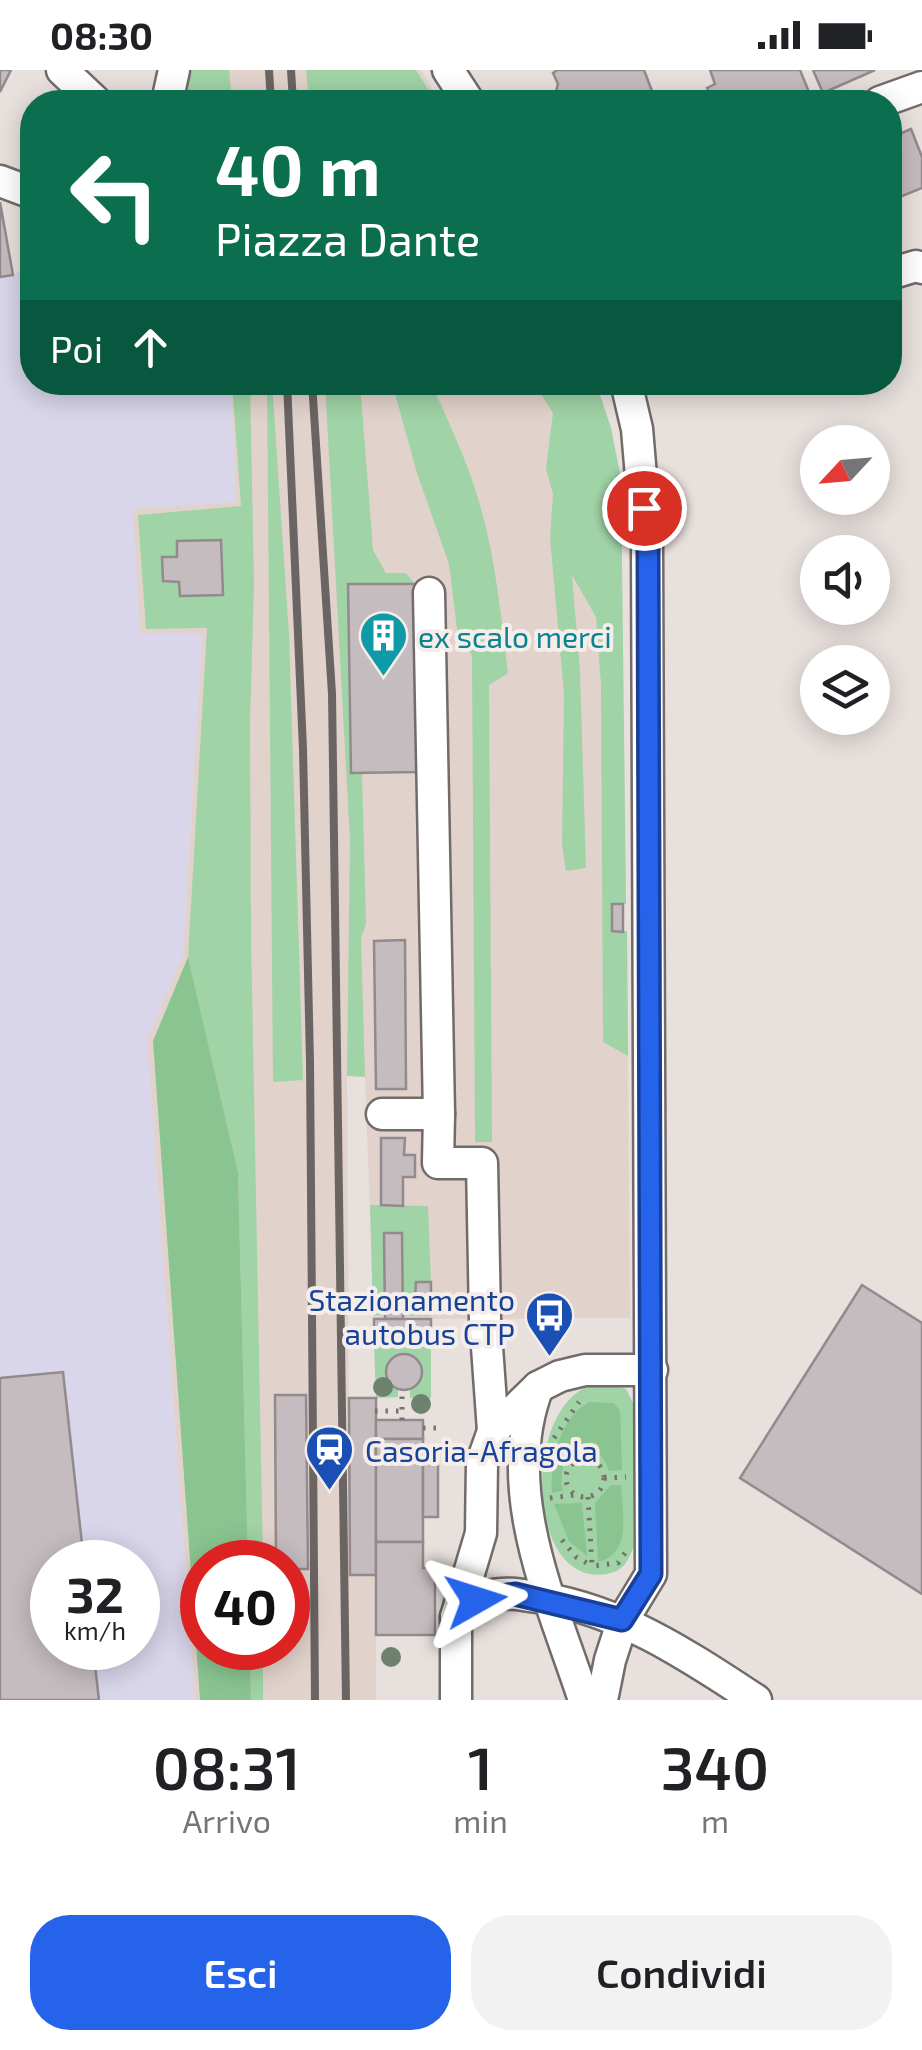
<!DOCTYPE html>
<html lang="it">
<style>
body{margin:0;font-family:"Exo 2",sans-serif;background:#f2f2f2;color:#202124;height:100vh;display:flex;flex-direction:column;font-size:38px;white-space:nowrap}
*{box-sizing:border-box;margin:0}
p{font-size:32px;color:#757577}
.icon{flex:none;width:55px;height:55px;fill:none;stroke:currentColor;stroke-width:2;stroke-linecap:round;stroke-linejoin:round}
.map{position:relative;height:1630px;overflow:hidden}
.drawer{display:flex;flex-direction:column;background:#fff;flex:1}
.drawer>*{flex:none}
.banner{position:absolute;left:20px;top:20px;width:882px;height:305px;border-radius:40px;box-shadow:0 5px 25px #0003;background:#0b6e4f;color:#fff;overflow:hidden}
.needle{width:65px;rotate:244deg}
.controls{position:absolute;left:800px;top:355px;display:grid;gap:20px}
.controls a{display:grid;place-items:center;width:90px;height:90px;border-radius:50%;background:#fff;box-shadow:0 5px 25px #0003;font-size:50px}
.speed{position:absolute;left:30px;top:1470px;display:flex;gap:20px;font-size:50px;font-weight:700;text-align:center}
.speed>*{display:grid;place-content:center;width:130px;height:130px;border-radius:50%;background:#fff;box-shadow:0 5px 25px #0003;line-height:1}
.speed small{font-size:25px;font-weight:400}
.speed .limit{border:15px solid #d22;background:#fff;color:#111}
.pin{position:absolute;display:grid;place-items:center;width:85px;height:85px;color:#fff;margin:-42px;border:5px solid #fff;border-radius:50%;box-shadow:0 2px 10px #0007}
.me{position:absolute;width:110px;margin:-55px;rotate:84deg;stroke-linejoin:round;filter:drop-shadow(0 0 8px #0008)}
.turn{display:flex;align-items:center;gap:35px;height:210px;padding:0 30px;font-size:45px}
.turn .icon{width:130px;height:130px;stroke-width:2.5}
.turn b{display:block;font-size:70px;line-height:85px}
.then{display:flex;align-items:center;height:95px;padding:0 30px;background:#0003;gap:20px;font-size:38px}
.eta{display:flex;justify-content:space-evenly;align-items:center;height:170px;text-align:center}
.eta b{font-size:60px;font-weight:600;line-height:70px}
.primary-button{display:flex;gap:20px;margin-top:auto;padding:20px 30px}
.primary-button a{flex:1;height:115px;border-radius:40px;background:#2563eb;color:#fff;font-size:40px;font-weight:600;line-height:115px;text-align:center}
.primary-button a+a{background:#f2f2f2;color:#202124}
.status{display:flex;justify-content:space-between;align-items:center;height:70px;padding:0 50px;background:#fff;direction:ltr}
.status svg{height:28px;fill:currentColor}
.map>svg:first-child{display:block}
.industrial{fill:#d9d5ea;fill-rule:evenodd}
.built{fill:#e2d2cc;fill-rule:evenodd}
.green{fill:#a0d3a6}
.forest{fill:#8ac591}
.building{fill:#c4bcbf;stroke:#928a8d;stroke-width:2.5}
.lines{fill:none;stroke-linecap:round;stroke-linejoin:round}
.minor-casing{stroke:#726b69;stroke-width:35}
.path{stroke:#777270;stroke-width:5;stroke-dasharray:2.5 8;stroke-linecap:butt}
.minor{stroke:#fff;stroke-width:30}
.rail{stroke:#6a6563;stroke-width:8}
.tree{fill:#6d816e}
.route-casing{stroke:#184099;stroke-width:25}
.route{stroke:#2563eb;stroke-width:18}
.labels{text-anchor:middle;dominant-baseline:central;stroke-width:8;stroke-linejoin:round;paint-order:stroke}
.culture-label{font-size:30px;fill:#0d838f;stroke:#f5edea;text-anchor:start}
.transit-label{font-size:30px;fill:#164399;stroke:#f5edea;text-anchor:end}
</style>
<div class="status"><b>08:30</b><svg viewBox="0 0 49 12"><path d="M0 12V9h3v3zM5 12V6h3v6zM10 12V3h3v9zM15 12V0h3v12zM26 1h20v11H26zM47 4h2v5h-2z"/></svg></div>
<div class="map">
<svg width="922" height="1630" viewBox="0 0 922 1630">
<rect width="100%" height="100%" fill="#e8e0dd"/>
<path class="industrial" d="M32,195v117h195l4,6 11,244 -40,2 -19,321 -36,85 48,660h-195v-1423l13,-2zM52,1492h86v86h-86z"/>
<g class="built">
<polygon points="187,0 421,0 440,32 178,32"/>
<path d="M227,313h369l15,45 10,51 5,425 -3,1v26h4l3,387 -256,1 -9,-242 -18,-1 3,499h26v125h-181l-48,-660 36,-85 19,-321h-62l-7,-125 103,-7 -5,-114zM202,1492h86v86h-86z"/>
</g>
<g class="green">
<polygon points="192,0 229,0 232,32 183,32"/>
<polygon points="306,0 416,0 436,32 309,32"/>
<polygon points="232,313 250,313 254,514 250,652 251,866 263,1492 248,1492 238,1102 188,887 207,558 146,559 138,445 241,436"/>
<polygon points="267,313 272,313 289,564 303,1010 273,1012"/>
<polygon points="325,313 360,313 373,480 386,503 406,503 415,514 348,515 352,703 362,703 366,854 361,868 365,1007 347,1006 350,770"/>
<path d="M392,313h39c18,39 37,80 49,122 16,55 21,112 28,168l-19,12 3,457h-17l-3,-486 -15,-27 -8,-65 -32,-91z"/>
<polygon points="534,313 596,313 611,358 621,409 626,834 612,834 612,861 627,861 628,986 603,972 601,615 596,547 572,505 580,601 586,798 566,801 562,774 564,624 550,468 553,424 546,399 553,343"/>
<polygon points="370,1135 428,1136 431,1212 416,1212 415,1228 431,1229 431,1246 373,1245"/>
<polygon points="374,1275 431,1275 431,1328 410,1328 410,1320 398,1320 398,1327 376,1328"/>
<path d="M612,1313l14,6 7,14v145c-5,14 -10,23 -26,26 -81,14 -85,-163 -18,-188 7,-2 16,-2 23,-3z"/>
<polygon points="250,1578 263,1578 263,1630 251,1630"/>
</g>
<g class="forest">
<polygon points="188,887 238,1102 248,1492 202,1492 202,1578 250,1578 251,1630 200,1630 153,971"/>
<path d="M589,1332l25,1 6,8 2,59 -13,1c-16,-45 -55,-20 -46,20l-11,2c-2,-32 7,-74 37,-91z"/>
<path d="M611,1415h10c1,29 12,68 -23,77l-3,-59z"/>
<polygon points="582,1433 587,1486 569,1471 554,1434"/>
</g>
<g class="building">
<polygon points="0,0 11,0 0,22"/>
<polygon points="557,0 644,0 652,21 630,32 553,32 558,14 553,3"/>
<polygon points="710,0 800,0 813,32 714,32 707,18 715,14"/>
<polygon points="813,0 875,0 823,23"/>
<polygon points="65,17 81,32 51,32"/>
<polygon points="911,59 922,87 922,118 890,131 890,68"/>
<polygon points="0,132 13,205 0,207"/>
<polygon points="221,470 223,525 180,526 179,512 163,511 162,487 177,487 177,471"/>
<polygon points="348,514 415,514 418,702 351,703"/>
<polygon points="612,834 623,834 623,862 612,861"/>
<polygon points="405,870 406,1019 376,1019 374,871"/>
<polygon points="381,1068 405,1068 404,1085 415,1085 415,1107 403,1107 403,1136 381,1135"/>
<polygon points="384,1163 402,1163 403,1249 385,1249"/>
<polygon points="416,1212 431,1212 431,1229 415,1229"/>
<polygon points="862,1215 922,1253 922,1524 740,1408"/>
<polygon points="374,1249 431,1249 431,1275 374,1274"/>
<circle cx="404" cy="1302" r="18"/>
<polygon points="63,1302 84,1492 52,1492 52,1578 93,1578 99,1630 0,1630 0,1308"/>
<polygon points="275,1325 306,1325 308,1499 288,1499 288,1492 276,1492"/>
<polygon points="349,1328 376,1328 376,1505 350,1505"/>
<rect x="376" y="1350" width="47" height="19"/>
<rect x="376" y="1369" width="47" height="103"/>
<rect x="423" y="1391" width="15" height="56"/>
<polygon points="376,1472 423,1472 423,1498 435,1498 435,1565 376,1565"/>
</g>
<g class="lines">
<defs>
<g id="minor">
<polyline points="62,0 96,32"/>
<polyline points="448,0 469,32"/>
<polyline points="167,32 174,0"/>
<polyline points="880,32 922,17"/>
<polyline points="0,111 32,123"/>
<polyline points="890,204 916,196 922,198"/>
<polyline points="429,523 439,1044"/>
<polyline points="382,1044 439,1044 438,1093 482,1093 485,1249 493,1361"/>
<path d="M538,1317c-40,103 14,215 46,313"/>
<path d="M456,1547c10,-9 19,-18 32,-21 18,-5 36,-1 54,2 82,14 145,57 214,102"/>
<polyline points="456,1630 456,1547 481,1463 482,1392 493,1361 538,1317 560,1306 585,1300 652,1300"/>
<polyline points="602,1630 610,1590 623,1550 651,1504 647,477 637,359 626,312"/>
</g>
</defs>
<use href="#minor" class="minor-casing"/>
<g class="path">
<polyline points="375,1341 402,1341"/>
<polyline points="402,1350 402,1320"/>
<polyline points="423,1358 442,1358"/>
<polyline points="554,1368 579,1332"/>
<circle cx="585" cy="1408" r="19"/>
<polyline points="604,1408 626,1407"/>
<polyline points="588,1427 592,1496 618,1493 625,1483"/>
<polyline points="550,1428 574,1425"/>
<polyline points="562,1470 576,1487 592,1496"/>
</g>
<use href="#minor" class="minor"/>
<g class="rail">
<polyline points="269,0 271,32"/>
<polyline points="291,0 293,32"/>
<polyline points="287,312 303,679 310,992 315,1630"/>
<polyline points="312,312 332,624 346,1630"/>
</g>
</g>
<g class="tree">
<circle cx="383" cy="1317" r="10"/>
<circle cx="421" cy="1334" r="10"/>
<circle cx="391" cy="1587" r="10"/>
</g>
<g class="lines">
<defs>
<polyline id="route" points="476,1530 515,1524 622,1550 651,1504 648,477 644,438"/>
</defs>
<use href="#route" class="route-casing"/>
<use href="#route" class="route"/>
</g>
<defs>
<symbol id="building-pin" viewBox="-11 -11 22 30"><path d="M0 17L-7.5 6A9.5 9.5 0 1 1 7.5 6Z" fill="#0f9aa8" stroke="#f5edea"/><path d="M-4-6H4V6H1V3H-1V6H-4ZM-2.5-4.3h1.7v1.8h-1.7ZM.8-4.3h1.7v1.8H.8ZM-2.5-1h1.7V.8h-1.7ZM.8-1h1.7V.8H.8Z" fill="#fff"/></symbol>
<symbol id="bus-pin" viewBox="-11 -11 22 30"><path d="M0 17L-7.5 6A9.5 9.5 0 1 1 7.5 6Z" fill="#1a4fb4" stroke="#f5edea"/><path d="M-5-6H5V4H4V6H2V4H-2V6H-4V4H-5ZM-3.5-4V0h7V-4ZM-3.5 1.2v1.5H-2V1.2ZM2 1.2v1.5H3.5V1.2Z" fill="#fff"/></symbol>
<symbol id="station-pin" viewBox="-11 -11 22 30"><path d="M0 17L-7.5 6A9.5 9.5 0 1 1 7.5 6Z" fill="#1a4fb4" stroke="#f5edea"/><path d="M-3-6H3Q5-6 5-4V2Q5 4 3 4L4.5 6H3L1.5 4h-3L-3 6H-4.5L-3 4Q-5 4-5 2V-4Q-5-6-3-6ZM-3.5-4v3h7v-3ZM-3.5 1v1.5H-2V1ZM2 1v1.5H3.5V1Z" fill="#fff"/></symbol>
</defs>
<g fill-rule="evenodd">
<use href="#building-pin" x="356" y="538" width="55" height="75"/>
<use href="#bus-pin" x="522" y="1218" width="55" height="75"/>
<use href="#station-pin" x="302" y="1352" width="55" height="75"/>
</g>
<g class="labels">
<g class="culture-label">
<text x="418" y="566">ex scalo merci</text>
</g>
<g class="transit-label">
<text x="515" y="1229">Stazionamento<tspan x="515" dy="34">autobus CTP</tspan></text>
<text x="365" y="1380" text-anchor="start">Casoria-Afragola</text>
</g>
</g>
</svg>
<div class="controls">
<a><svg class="needle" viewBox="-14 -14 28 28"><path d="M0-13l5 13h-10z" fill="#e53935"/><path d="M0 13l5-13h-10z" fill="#757577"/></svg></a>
<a><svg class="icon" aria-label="sound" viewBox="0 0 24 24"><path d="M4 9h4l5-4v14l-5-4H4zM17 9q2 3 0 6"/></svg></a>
<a><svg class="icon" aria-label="layers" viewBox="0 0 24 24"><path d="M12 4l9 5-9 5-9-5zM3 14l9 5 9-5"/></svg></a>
</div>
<div class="speed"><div>32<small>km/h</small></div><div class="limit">40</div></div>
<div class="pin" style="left:644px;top:438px;background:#d93025"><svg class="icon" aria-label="arrive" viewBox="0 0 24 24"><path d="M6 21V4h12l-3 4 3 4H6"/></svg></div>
<svg class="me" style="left:476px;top:1530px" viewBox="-20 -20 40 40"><path d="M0-17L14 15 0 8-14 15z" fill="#2563eb" stroke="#fff" stroke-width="4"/></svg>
<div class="banner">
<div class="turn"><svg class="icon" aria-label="left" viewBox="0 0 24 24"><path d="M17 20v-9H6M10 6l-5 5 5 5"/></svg><div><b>40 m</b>Piazza Dante</div></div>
<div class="then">Poi<svg class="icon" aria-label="ahead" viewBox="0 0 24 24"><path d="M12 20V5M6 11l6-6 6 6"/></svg></div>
</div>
</div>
<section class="drawer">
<div class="eta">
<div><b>08:31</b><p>Arrivo</p></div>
<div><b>1</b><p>min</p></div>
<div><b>340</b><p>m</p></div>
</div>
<div class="primary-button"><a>Esci</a><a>Condividi</a></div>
</section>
